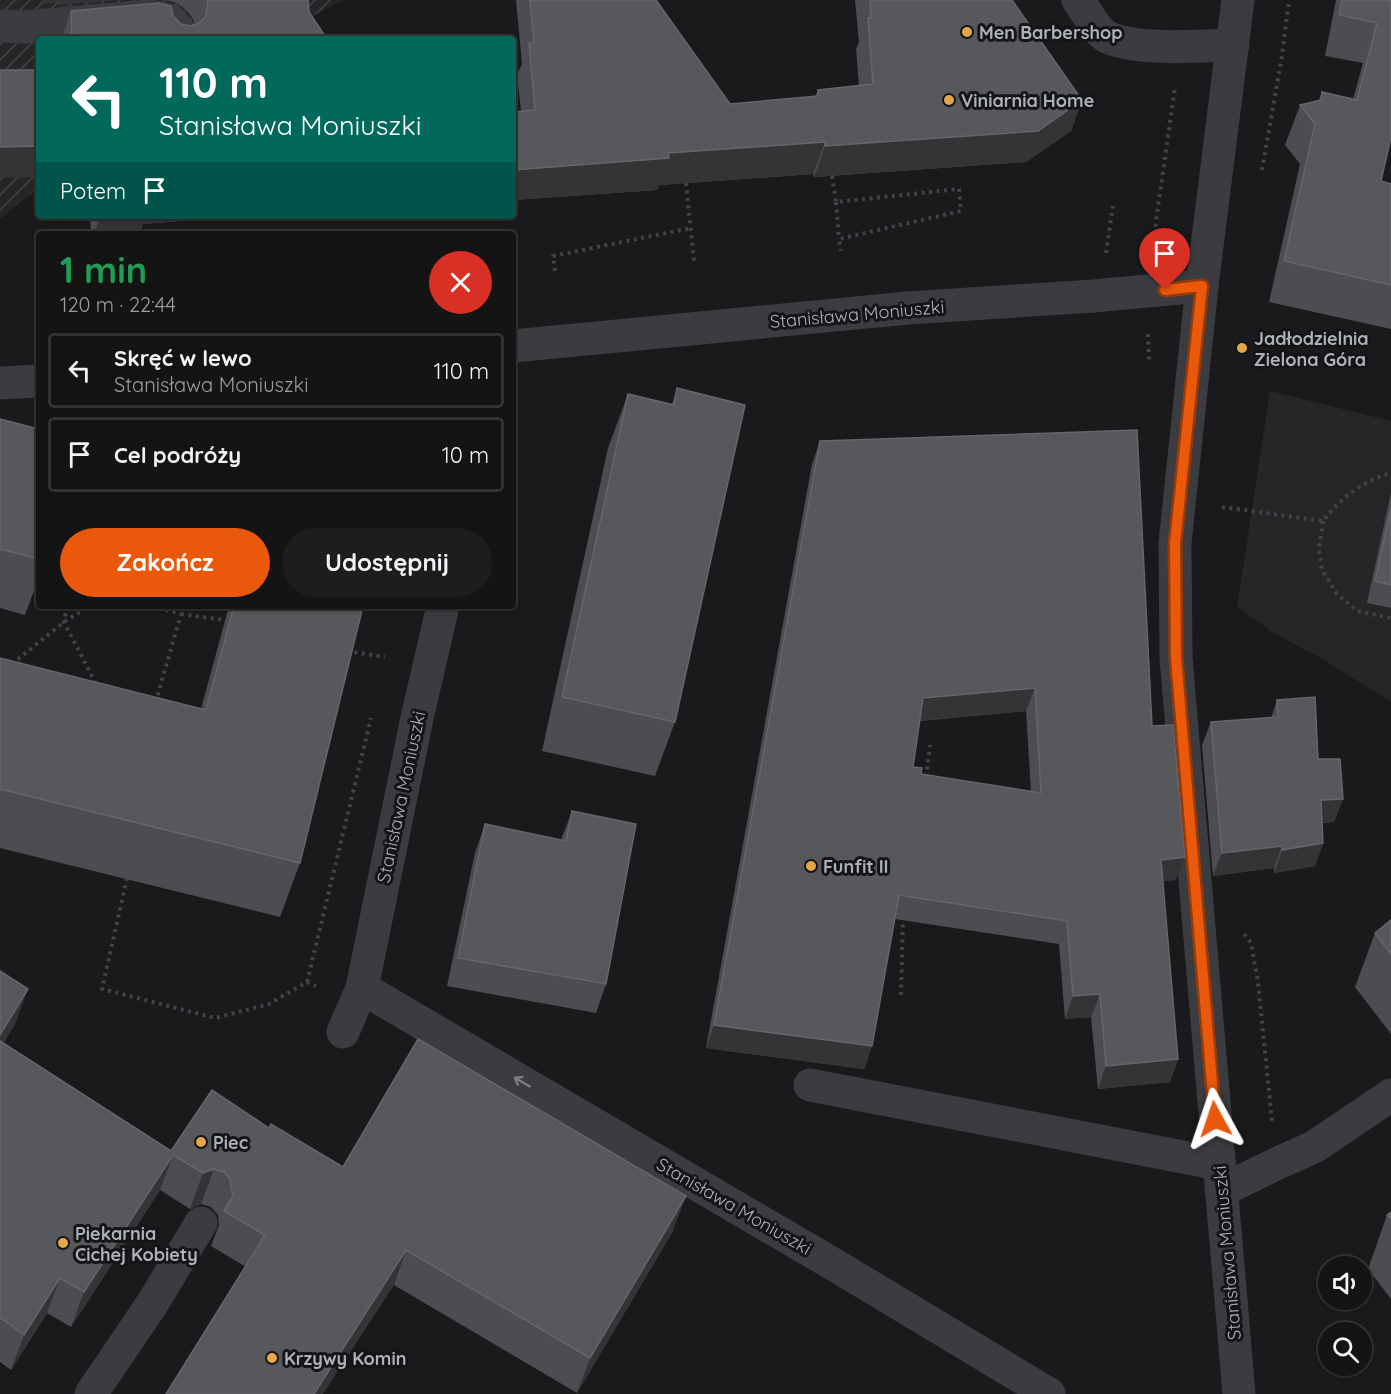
<!DOCTYPE html>
<html lang="pl">
<meta charset="utf-8">
<style>
body{margin:0;font-family:Quicksand,sans-serif;background:#1d1d1e;color:#f1f3f6;height:100vh;display:flex;flex-direction:column;font-size:22px;white-space:nowrap}
*{box-sizing:border-box;margin:0}
p{font-size:20px;color:#9d9ea0}
.icon{flex:none;width:33px;height:33px;fill:none;stroke:currentColor;stroke-width:2;stroke-linecap:round;stroke-linejoin:round}
.map{position:relative;flex:1;overflow:hidden}
.drawer{position:absolute;left:36px;top:231px;width:480px;height:378px;display:flex;flex-direction:column;background:#141415;border-radius:6px;box-shadow:0 2px 4px #0004,0 0 0 2px #333334}
.drawer>*{flex:none}
.banner{position:absolute;left:36px;top:36px;width:480px;height:183px;border-radius:6px;box-shadow:0 2px 4px #0004,0 0 0 2px #333334;background:#00695c;color:#fff;overflow:hidden}
.controls{position:absolute;left:1318px;top:1256px;display:grid;gap:12px}
.controls a{display:grid;place-items:center;width:54px;height:54px;border-radius:50%;background:#141415;box-shadow:0 2px 4px #0004,0 0 0 2px #333334;font-size:30px}
.pin{position:absolute;display:grid;place-items:center;width:51px;height:51px;color:#fff;margin:-62px -26px;border-radius:50% 50% 50% 0;rotate:-45deg;box-shadow:0 0 6px #0007}
.pin .icon{rotate:45deg}
.me{position:absolute;width:66px;margin:-33px;rotate:355deg;stroke-linejoin:round;filter:drop-shadow(0 0 4px #0008)}
.turn{display:flex;align-items:center;gap:21px;height:126px;padding:0 24px;font-size:27px}
.turn .icon{width:78px;height:78px;stroke-width:2.5}
.turn b{display:block;font-size:42px;line-height:51px}
.then{display:flex;align-items:center;height:57px;padding:0 24px;background:#0003;gap:12px;font-size:22px}
.round{display:grid;place-items:center;flex:none;width:63px;height:63px;border-radius:32px;background:#1d1d1e}
.head{display:flex;align-items:center;justify-content:space-between;height:102px;padding:0 24px}
h1{font-size:36px;font-weight:700;line-height:45px;color:#1e9e55}
.button{display:flex;gap:12px;margin-top:auto;padding:12px 24px}
.button a{flex:1;height:69px;border-radius:36px;background:#ea580c;color:#fff;font-size:24px;font-weight:700;line-height:69px;text-align:center}
.button a+a{background:#1d1d1e;color:#f1f3f6}
ul{padding:0;list-style:none}
li{display:flex;align-items:center;gap:18px;height:75px;margin:0 12px 9px;padding:0 12px;border:3px solid #333334;border-radius:6px}
li div{flex:1}
li b{display:block;font-size:22px}
li em{font-style:normal}
.map>svg:first-child{display:block}
.built{fill:#262628}
.industrial{fill:url(#industrial-furrows)}
.lines{fill:none;stroke-linecap:round;stroke-linejoin:round}
.path{stroke:#414347;stroke-width:4;stroke-dasharray:3 4.5;stroke-linecap:butt}
.minor{stroke:#3b3c40;stroke-width:33}
.wall{fill:#4b4d50;fill-rule:evenodd}
.shaded-wall{fill:#333436}
.building{fill:#56585b;stroke:#64666a;stroke-width:1.5;fill-rule:evenodd}
.oneway{stroke:#7a7d83}
.route-casing{stroke:#983908;stroke-width:15}
.route{stroke:#ea580c;stroke-width:10}
.poi-dot{fill:#e3a74a;stroke:#151517;stroke-width:2}
.labels{text-anchor:middle;dominant-baseline:central;stroke-width:6;stroke-linejoin:round;paint-order:stroke}
.poi-label{font-size:18px;font-weight:bold;fill:#adb2ba;stroke:#151517;text-anchor:start}
.street-label{font-size:18px;fill:#adb2ba;stroke:#151517}
</style>
<div class="map">
<svg width="1391" height="1394" viewBox="0 0 1391 1394">
<defs>
<pattern id="industrial-furrows" width="10" height="10" patternUnits="userSpaceOnUse" patternTransform="scale(1.5)"><rect width="10" height="10" fill="#262628"/><path d="M-1 1l2-2M0 10L10 0M9 11l2-2" fill="none" stroke="#434345"/></pattern>
</defs>
<rect width="100%" height="100%" fill="#1a1a1c"/>
<polygon class="built" points="1270,391 1391,421 1391,702 1319,657 1275,634 1237,607"/>
<polygon class="industrial" points="0,0 343,0 270,39 39,39 39,187 0,219"/>
<g class="lines">
<g class="path">
<polyline points="1262,170 1282,56 1289,0"/>
<polyline points="832,176 836,202 959,189 961,211 839,239 841,251"/>
<polyline points="686,183 694,261"/>
<polyline points="836,202 839,239"/>
<polyline points="1152,249 1175,87"/>
<polyline points="1106,253 1113,206"/>
<polyline points="555,271 553,256 691,228"/>
<polyline points="1148,334 1149,360"/>
<path d="M1222,507l101,14c20,-25 37,-38 68,-48"/>
<polyline points="1323,521 1319,549 1322,570 1337,594 1357,611 1391,618"/>
<polyline points="67,606 64,622 97,686"/>
<polyline points="151,606 181,614 156,701"/>
<polyline points="181,614 225,620"/>
<polyline points="347,651 385,657"/>
<polyline points="12,664 64,622 89,606"/>
<polyline points="926,777 930,745"/>
<polyline points="127,878 102,989 215,1018 269,1004 307,982 316,986"/>
<polyline points="1244,934 1251,943 1258,982 1272,1121"/>
<polyline points="307,982 371,718"/>
<polyline points="901,995 903,920"/>
</g>
<g class="minor">
<path d="M1078,0c7,9 19,32 29,37 31,14 92,9 126,8"/>
<polyline points="1238,0 1202,286 1175,543 1176,658 1239,1394"/>
<polyline points="0,26 24,27 149,16 170,20 178,29 178,39"/>
<polyline points="513,346 908,308 1093,296 1202,286"/>
<polyline points="0,383 39,381"/>
<polyline points="362,988 838,1267 1049,1394"/>
<polyline points="343,1032 362,988 417,718 443,606"/>
<polyline points="810,1085 1219,1164"/>
<polyline points="1221,1188 1231,1186 1276,1164 1314,1147 1391,1095"/>
<polyline points="91,1394 152,1304 201,1223"/>
</g>
</g>
<g class="wall">
<polygon points="164,0 308,0 309,12 327,39 61,39 71,11 173,16 181,24 190,26 195,25 192,17 183,7 174,2"/>
<polygon points="516,0 656,0 730,104 815,96 818,90 859,86 856,49 859,42 855,0 1012,0 1082,100 1071,131 1026,162 814,177 813,174 659,185 657,190 513,200 513,112 521,111 517,75 522,64"/>
<polygon points="1336,0 1391,0 1381,181 1391,184 1391,329 1269,302 1300,164 1285,145 1300,105 1319,100 1322,92 1353,99 1363,63 1325,56"/>
<polygon points="90,216 244,216 143,224 139,234 91,234"/>
<polygon points="677,388 675,722 655,776 542,751 608,448 628,394 672,404"/>
<polygon points="0,419 39,429 39,577 25,615 0,608"/>
<path d="M820,441l332,285 24,154 -13,1 15,178 -8,23 -72,7 -7,-72 -26,2 -6,-75 -164,-25 -23,127 -8,23 -158,-21 106,-584zM1026,711l5,81 -110,-18 -8,-7 7,-46z"/>
<polygon points="1391,493 1391,608 1367,603"/>
<polygon points="229,606 363,606 300,863 280,917 0,848 0,658 201,709"/>
<polygon points="1277,700 1318,759 1343,799 1334,822 1322,823 1323,843 1315,866 1274,873 1274,868 1213,876 1202,745 1211,722 1271,718"/>
<polygon points="572,811 606,984 596,1013 447,986 475,853 485,824 561,840"/>
<polygon points="1391,920 1391,1034 1355,987 1375,933"/>
<polygon points="0,971 15,1024 3,1043 171,1151 269,1128 343,1167 673,1231 577,1393 394,1285 246,1267 211,1246 219,1225 218,1215 211,1207 201,1204 190,1209 160,1190 71,1327 47,1313 11,1370 0,1362"/>
<polygon points="1391,1212 1391,1299 1368,1269 1387,1215"/>
</g>
<g class="shaded-wall">
<polygon points="44,0 58,0 57,3 43,3"/>
<polygon points="59,0 117,0 57,5"/>
<polygon points="1082,100 1071,131 1026,162 814,177 825,146"/>
<polygon points="825,142 813,174 659,185 657,190 513,200 513,170 668,153"/>
<polygon points="39,146 39,177 0,178 0,147"/>
<polygon points="101,216 244,216 143,224 139,234 94,234"/>
<polygon points="250,216 305,216 249,220"/>
<polygon points="1035,688 1026,711 915,721 923,698"/>
<polygon points="1343,799 1334,822 1313,823 1321,800"/>
<polygon points="1323,843 1315,866 1274,873 1282,850"/>
<polygon points="1282,846 1274,868 1213,876 1222,853"/>
<polygon points="1185,857 1176,880 1153,883 1161,860"/>
<polygon points="28,989 15,1024 0,1049 0,1035"/>
<polygon points="1100,994 1091,1017 1065,1019 1073,996"/>
<polygon points="714,1025 872,1046 864,1069 706,1048"/>
<polygon points="1178,1059 1170,1082 1098,1089 1106,1066"/>
<polygon points="173,1155 160,1190 71,1327 84,1292"/>
<polygon points="214,1169 201,1204 190,1209 203,1173"/>
<polygon points="686,1196 673,1231 577,1393 590,1358"/>
<polygon points="406,1250 394,1285 323,1394 314,1394"/>
<polygon points="60,1278 47,1313 11,1370 24,1335"/>
</g>
<g class="building">
<polygon points="208,0 308,0 309,12 327,39 72,39 71,11 159,3 171,6 173,16 181,24 190,26 199,23 206,16"/>
<polygon points="530,0 656,0 730,104 818,96 818,90 873,84 868,18 871,18 870,0 1012,0 1082,100 1038,131 825,146 825,142 668,153 669,158 513,170 513,112 535,110 529,43 534,43"/>
<polygon points="1342,0 1391,0 1391,137 1381,181 1391,184 1391,285 1284,261 1315,124 1300,105 1321,100 1322,92 1357,100 1377,23 1339,15"/>
<polygon points="0,70 39,70 39,146 0,147"/>
<polygon points="677,388 745,405 675,722 562,697 628,394 674,405"/>
<polygon points="0,419 39,429 39,559 0,549"/>
<path d="M1137,430l15,296 21,-1 12,132 -24,3 17,199 -72,7 -6,-72 -27,2 -6,-75 -168,-26 -27,151 -158,-21 106,-584zM1035,688l6,105 -120,-19 1,-6 -9,-1 10,-69z"/>
<polygon points="1391,508 1391,585 1375,581"/>
<polygon points="234,606 363,606 300,863 0,789 0,658 206,710"/>
<polygon points="1315,697 1318,759 1340,759 1343,799 1321,800 1323,843 1282,850 1282,846 1222,853 1211,722 1278,717 1277,700"/>
<polygon points="572,811 636,824 606,984 458,958 485,824 566,841"/>
<polygon points="1391,920 1391,954 1375,933"/>
<polygon points="0,971 28,989 0,1035"/>
<polygon points="418,1039 686,1196 590,1358 406,1250 314,1394 166,1394 265,1235 224,1211 234,1194 232,1192 230,1179 224,1172 214,1169 203,1173 173,1155 84,1292 60,1278 24,1335 1,1318 0,1319 0,1041 171,1151 212,1090 269,1128 271,1124 343,1167"/>
<polygon points="1391,1212 1391,1219 1387,1215"/>
</g>
<defs><path id="oneway-shaft" d="M-6 0H5M1.5-3L5.5 0L1.5 3" fill="none" stroke-width="1.6" stroke-linecap="round" stroke-linejoin="round" transform="scale(1.5)"/></defs>
<use class="oneway" href="#oneway-shaft" transform="translate(522 1082) rotate(-150)"/>
<g class="lines">
<defs>
<polyline id="route" points="1165,290 1202,286 1175,543 1176,658 1215,1119"/>
</defs>
<use href="#route" class="route-casing"/>
<use href="#route" class="route"/>
</g>
<g class="poi-dot">
<circle cx="967" cy="32" r="6"/>
<circle cx="949" cy="100" r="6"/>
<circle cx="1242" cy="348" r="6"/>
<circle cx="811" cy="866" r="6"/>
<circle cx="201" cy="1142" r="6"/>
<circle cx="63" cy="1243" r="6"/>
<circle cx="272" cy="1358" r="6"/>
</g>
<g class="labels">
<g class="poi-label">
<text x="979" y="32">Men Barbershop</text>
<text x="961" y="100">Viniarnia Home</text>
<text x="1254" y="338">Jadłodzielnia<tspan x="1254" dy="21">Zielona Góra</tspan></text>
<text x="823" y="866">Funfit II</text>
<text x="213" y="1142">Piec</text>
<text x="75" y="1233">Piekarnia<tspan x="75" dy="21">Cichej Kobiety</tspan></text>
<text x="284" y="1358">Krzywy Komin</text>
</g>
<g class="street-label">
<text transform="translate(857 314) rotate(-5)">Stanisława Moniuszki</text>
<text transform="translate(401 797) rotate(-78)">Stanisława Moniuszki</text>
<text transform="translate(734 1206) rotate(30)">Stanisława Moniuszki</text>
<text transform="translate(1227 1253) rotate(-95)">Stanisława Moniuszki</text>
</g>
</g>
</svg>
<div class="controls">
<a><svg class="icon" aria-label="sound" viewBox="0 0 24 24"><path d="M4 9h4l5-4v14l-5-4H4zM17 9q2 3 0 6"/></svg></a>
<a><svg class="icon" aria-label="search" viewBox="0 0 24 24"><circle cx="10" cy="10" r="6"/><path d="M15 15l6 6"/></svg></a>
</div>
<div class="pin" style="left:1165px;top:290px;background:#d93025"><svg class="icon" aria-label="arrive" viewBox="0 0 24 24"><path d="M6 21V4h12l-3 4 3 4H6"/></svg></div>
<svg class="me" style="left:1215px;top:1119px" viewBox="-20 -20 40 40"><path d="M0-17L14 15 0 8-14 15z" fill="#ea580c" stroke="#fff" stroke-width="4"/></svg>
<div class="banner">
<div class="turn"><svg class="icon" aria-label="left" viewBox="0 0 24 24"><path d="M17 20v-9H6M10 6l-5 5 5 5"/></svg><div><b>110 m</b>Stanisława Moniuszki</div></div>
<div class="then">Potem<svg class="icon" aria-label="arrive" viewBox="0 0 24 24"><path d="M6 21V4h12l-3 4 3 4H6"/></svg></div>
</div>
<section class="drawer">
<div class="head"><div><h1>1 min</h1><p>120 m · 22:44</p></div><a class="round" style="background:#d93025;color:#fff"><svg class="icon" aria-label="close" viewBox="0 0 24 24"><path d="M6 6l12 12M18 6L6 18"/></svg></a></div>
<ul>
<li><svg class="icon" aria-label="left" viewBox="0 0 24 24"><path d="M17 20v-9H6M10 6l-5 5 5 5"/></svg><div><b>Skręć w lewo</b><p>Stanisława Moniuszki</p></div><em>110 m</em></li>
<li><svg class="icon" aria-label="arrive" viewBox="0 0 24 24"><path d="M6 21V4h12l-3 4 3 4H6"/></svg><div><b>Cel podróży</b></div><em>10 m</em></li>
</ul>
<div class="button"><a>Zakończ</a><a>Udostępnij</a></div>
</section>
</div>
